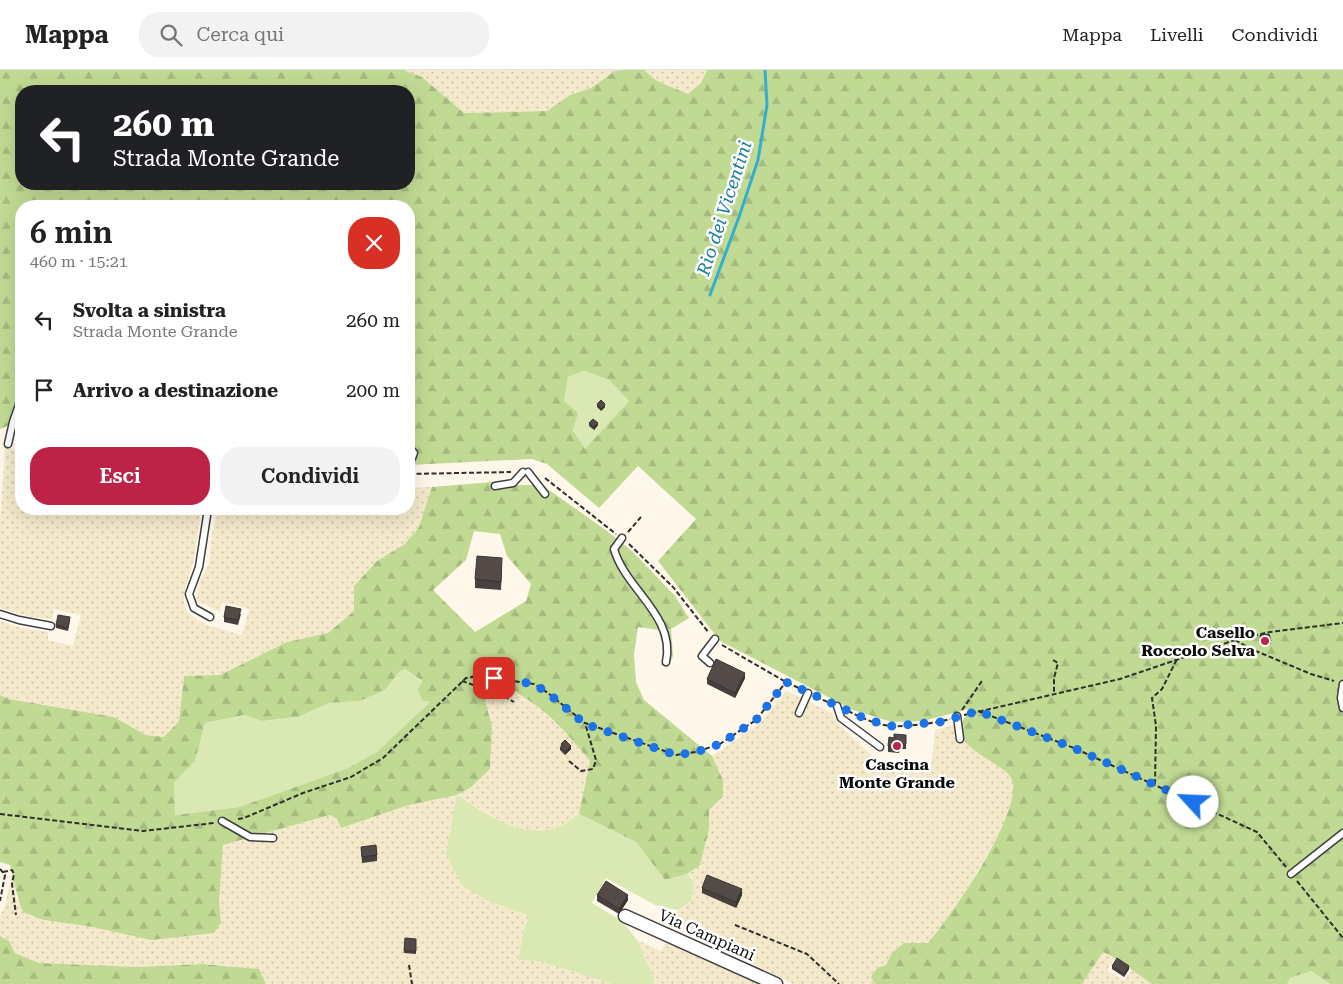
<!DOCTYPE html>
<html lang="it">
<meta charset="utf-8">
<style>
body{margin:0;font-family:"Roboto Serif",serif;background:#f2f2f2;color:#222;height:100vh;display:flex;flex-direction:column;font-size:19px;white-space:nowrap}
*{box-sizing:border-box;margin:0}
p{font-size:16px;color:#767676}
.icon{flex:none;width:28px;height:28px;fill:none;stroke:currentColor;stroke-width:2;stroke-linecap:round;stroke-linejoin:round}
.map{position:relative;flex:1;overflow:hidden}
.drawer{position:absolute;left:15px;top:130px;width:400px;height:315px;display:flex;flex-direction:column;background:#fff;border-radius:20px;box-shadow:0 5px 20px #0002}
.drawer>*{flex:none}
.guide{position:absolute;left:15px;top:15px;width:400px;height:105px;border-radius:20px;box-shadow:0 5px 20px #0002;background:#202124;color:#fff;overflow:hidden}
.pin{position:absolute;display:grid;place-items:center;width:42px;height:42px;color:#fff;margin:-21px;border-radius:10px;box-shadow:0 2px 8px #0006}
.me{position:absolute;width:55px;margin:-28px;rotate:295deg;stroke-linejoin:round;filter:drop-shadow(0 0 4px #0008)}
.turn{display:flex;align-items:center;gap:18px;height:105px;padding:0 15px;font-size:22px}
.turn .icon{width:65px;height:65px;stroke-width:2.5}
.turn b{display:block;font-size:35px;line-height:42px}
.round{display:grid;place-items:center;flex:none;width:52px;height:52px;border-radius:20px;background:#f2f2f2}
.headline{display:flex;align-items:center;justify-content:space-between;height:85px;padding:0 15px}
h1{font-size:30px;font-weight:600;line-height:38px}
.action{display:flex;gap:10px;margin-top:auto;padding:10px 15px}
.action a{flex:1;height:58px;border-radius:20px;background:#bc2347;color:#fff;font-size:20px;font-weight:600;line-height:58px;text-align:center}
.action a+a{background:#f2f2f2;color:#222}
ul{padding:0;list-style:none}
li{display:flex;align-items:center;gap:15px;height:70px;padding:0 15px}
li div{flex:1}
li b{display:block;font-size:19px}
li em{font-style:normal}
header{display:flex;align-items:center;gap:30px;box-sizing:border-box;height:70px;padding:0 25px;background:#fff;border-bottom:1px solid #e0e0e0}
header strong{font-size:24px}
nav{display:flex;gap:28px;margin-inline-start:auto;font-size:18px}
.search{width:350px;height:45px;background:#f2f2f2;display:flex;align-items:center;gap:12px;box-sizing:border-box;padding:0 18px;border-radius:20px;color:#767676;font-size:19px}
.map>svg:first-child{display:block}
.farmland{fill:url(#farmland-dots)}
.grass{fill:#dae9b4}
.forest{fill:url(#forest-firs);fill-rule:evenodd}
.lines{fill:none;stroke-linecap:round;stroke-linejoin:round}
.stream{stroke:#35aece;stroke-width:3}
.lane-casing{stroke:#3f3f3f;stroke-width:9}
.street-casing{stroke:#3f3f3f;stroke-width:15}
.path{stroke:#2e2e2e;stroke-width:2;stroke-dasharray:5 2.5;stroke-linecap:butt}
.lane{stroke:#fff;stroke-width:6}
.street{stroke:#fff;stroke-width:12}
.wall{fill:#48403e}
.shaded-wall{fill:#3b3432}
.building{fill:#544a48;stroke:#3b3432}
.route{stroke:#1a73e8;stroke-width:9;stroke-dasharray:0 16.2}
.poi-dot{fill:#bc2347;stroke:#fff;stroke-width:2}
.labels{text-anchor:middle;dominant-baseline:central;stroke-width:5;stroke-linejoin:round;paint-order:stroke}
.poi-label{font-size:16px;font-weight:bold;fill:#0c0c0c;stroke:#fff;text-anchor:end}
.street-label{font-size:16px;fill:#0c0c0c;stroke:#fff}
.water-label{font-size:18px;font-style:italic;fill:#157c9e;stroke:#fff}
</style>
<header>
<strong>Mappa</strong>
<div class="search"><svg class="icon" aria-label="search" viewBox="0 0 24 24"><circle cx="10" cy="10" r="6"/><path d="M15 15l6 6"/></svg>Cerca qui</div>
<nav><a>Mappa</a><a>Livelli</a><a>Condividi</a></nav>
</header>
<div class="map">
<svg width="1343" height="914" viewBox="0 0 1343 914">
<defs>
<pattern id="farmland-dots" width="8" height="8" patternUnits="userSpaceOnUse" patternTransform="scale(1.25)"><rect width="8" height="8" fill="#f4e9cb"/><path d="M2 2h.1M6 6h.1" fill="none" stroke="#d0c7ad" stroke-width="1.8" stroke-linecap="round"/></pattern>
<pattern id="forest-firs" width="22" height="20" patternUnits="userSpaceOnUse" patternTransform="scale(1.25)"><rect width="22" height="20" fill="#c0da93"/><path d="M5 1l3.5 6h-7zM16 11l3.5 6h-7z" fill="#a4ba7e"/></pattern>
</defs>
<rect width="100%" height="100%" fill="#fff7ea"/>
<g class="farmland">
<polygon points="404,0 623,0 615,1 591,18 570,25 547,41 464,43 422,7"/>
<polygon points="644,0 709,0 707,0 701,13 688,24 657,11"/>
<polygon points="5,376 21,382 21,439 201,439 194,489 184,523 184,533 187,542 206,555 242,565 249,539 222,532 220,542 196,530 200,510 209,494 212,463 219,439 409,439 409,418 432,417 419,457 405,474 377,491 354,516 354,541 328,563 287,572 220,605 184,606 179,652 164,667 146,665 114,647 9,629 0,625 0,551 18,557 48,562 48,570 73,576 81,545 54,539 52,549 31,547 0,538 0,453"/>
<polygon points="497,617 506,617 529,630 565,661 590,691 579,744 558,758 533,762 506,755 457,725 486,830 529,846 523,862 518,890 539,891 612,914 266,914 234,896 202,894 138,897 39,893 15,883 9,871 0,866 0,847 6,832 12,803 15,811 16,829 44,850 93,857 221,853 219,831 223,775 330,745 337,749 341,758 409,735 457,725 470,718 490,699 492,656 485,631 491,621"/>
<polygon points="786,621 832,643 838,654 883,696 931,699 935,660 961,653 963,668 1005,700 1013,710 1014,726 1002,759 957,836 928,873 904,873 892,883 886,895 877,898 871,907 875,914 793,914 674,854 677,840 691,830 694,813 687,804 700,794 709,759 709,740 723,710 712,686 759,654"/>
<polygon points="637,870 661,881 666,871 762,914 654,914 655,910"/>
<polygon points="1103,882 1115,888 1107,900 1124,911 1132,900 1152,914 1082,914"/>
</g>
<g class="grass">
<polygon points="584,301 609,310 629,331 585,380 573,359 564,331 568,307"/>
<polygon points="405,599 422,612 430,632 378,682 348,698 239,737 174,745 174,713 195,691 205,653 244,645 264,651 298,647 329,633 360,631 385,620 400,601"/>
<path d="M457,725c30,19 62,44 99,33 8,-2 16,-10 23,-14l57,28 29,38 22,-6 7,9 -3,18 -14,9 -22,-5 -49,-27 -14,25 30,18 15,19 18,40 -1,4h-42l-73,-23 -21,-1 5,-28 6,-16 -43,-16 -24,-15 -16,-31z"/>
<polygon points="1311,901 1330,914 1287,914 1290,908"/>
</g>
<g class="forest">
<path d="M0,0h404l18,7 42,36 83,-2 23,-16 21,-7 24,-17 8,-1h21l13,11 31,13 13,-11 6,-13h636v914h-13l-19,-13 -21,7 -3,6h-135l-37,-26 -12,-6 -21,32h-207l-4,-7 6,-9 9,-3 6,-12 12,-10h24c25,-29 90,-124 85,-160 -3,-21 -61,-31 -51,-60 1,-5 6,-9 7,-14l-46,12 -31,1 -39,-12 -133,-69 -62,-80 38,-42 -58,-53 -39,42 -52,-44 -15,-5 -123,6v-259h-388v220l-9,-2 -12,5zM21,21h388v93h-388zM584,301l25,9 20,21 -44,48 -12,-19 5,-17 -14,-12 4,-24z"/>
<path d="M505,411l11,4h26l65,46 26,21 25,26 17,18 14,22 -18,11 2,27 -5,12 -7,-3c3,-13 2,-22 -2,-35l-21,-3 -4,27 2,28 8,18 68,56 11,24v16l-14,14v19l-9,36 -13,9 -22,6 -29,-38 -57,-28 11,-53c-20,-25 -42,-50 -71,-67 -3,-2 -9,-6 -13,-7 -10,-3 -17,6 -21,14l7,25 -2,43 -20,19 -13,7 -48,10 -68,23 -4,-9 -7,-4 -107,30 -4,56 2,22 -7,10 -63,7 -58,-13 -49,-7 -21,-8c-7,-15 -8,-31 -13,-47l-10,-3v-167l9,4 105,18 32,18 18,2 15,-16 5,-45 36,-1 67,-33 41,-9 26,-22v-25l23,-25 28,-17 14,-17 13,-40zM474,461l26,3 7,22 24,28 -5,17 -51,31 -42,-42 33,-30zM405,599l17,12 -4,9 4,10 8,2 -53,50 -29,16 -109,39 -64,8 -1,-32 21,-22 10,-38 39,-8 19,6 35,-4 31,-14 31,-2 25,-11 15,-19z"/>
<polygon points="0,866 9,871 15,883 39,893 138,897 202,894 259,899 266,914 0,914"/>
</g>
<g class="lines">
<polyline class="stream" points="710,225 739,147 758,90 767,35 765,0"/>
<defs>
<g id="lane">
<polyline points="8,374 13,352 21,329"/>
<polyline points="409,377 414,383 412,388 409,388"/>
<polyline points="528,402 545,424"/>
<polyline points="495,416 513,413 523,402"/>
<polyline points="208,439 199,497 189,524 194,538 210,547"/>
<path d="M622,468l-8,11c11,40 62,67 52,113"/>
<polyline points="0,544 19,550 51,556"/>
<polyline points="710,593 702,586 715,569"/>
<polyline points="1343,614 1341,628 1343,638"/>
<polyline points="837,636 841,648 880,677"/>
<polyline points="799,643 808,623"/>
<polyline points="957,646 960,669"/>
<polyline points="222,751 250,767 273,768"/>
<polyline points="1291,804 1343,763"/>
</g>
<polyline id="street" points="625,846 776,914"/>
</defs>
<use href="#lane" class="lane-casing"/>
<use href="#street" class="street-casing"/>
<g class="path">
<polyline points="409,404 511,402"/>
<polyline points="545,408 616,464"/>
<polyline points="628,462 641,447"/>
<polyline points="629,474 673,517 709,563"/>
<polyline points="1235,570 1251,579 1311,604 1334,611"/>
<polyline points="722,575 786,612 801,619"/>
<polyline points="1053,590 1058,593 1054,608 1054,624"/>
<polyline points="462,611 502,625 514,632"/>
<polyline points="816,627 830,633"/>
<polyline points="962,640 982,611"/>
<path d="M848,641c14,7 29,14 44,15 13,1 46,-3 58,-7"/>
<polyline points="978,641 1074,678 1257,762 1286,797"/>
<polyline points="964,645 1120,609 1235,570 1270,562 1343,553"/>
<polyline points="569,691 581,701 593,699 596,690 585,653"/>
<polyline points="1155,714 1156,656 1152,628 1162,619 1177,589"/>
<polyline points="0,744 143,761 214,753"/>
<polyline points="238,749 244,748 303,723 351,707 383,688 466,608 478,606 534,614 548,623 585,653 676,685 696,682 720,674 756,650 786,612"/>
<polyline points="0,799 5,805 0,831"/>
<polyline points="3,802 12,800 14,804 12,814 16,845"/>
<polyline points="1297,811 1343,868"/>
<polyline points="735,855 807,884 839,914"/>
<polyline points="409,895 412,914"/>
</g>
<use href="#lane" class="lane"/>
<use href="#street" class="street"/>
</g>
<g class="wall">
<polygon points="597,334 605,337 601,341 597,337"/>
<polygon points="589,353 598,355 594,360 589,356"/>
<polygon points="502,496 501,520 475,518 475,509"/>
<polygon points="241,544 238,555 224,552 224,547"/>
<polygon points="70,550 68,561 56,558 56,555"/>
<polygon points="1260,565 1271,571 1271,574 1261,576"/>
<polygon points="745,608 735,628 707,614 707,609"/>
<polygon points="906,671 906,679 900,679 899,683 888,682 888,676"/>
<polygon points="561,674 571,679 565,685 560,680"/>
<polygon points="361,777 377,785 377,791 362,793"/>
<polygon points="702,818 742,825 736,838 702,823"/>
<polygon points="597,825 628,830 619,844 597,831"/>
<polygon points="405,868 416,869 416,884 404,883"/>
<polygon points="1112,896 1129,899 1124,907 1112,899"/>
</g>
<g class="shaded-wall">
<polygon points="605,334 605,337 601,341 601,339"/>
<polygon points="412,348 412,353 409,365 409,360"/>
<polygon points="598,353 598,355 594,360 594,357"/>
<polygon points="745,603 745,608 735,628 735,623"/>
<polygon points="571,676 571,679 565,685 565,682"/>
<polygon points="742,819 742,825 736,838 736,832"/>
<polygon points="628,825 628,830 619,844 619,839"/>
<polygon points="1129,896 1129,899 1124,907 1124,904"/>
</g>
<g class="building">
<polygon points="601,330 605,334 601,339 597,334"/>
<polygon points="409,347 412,348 409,360"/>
<polygon points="593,349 598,353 594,357 589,353"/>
<polygon points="477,486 502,488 501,512 475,509"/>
<polygon points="226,536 241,539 238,550 224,547"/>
<polygon points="58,545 70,547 68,558 56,555"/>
<polygon points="1269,564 1271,571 1261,573 1260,565"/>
<polygon points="716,589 745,603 735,623 707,609"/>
<polygon points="894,664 906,665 906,674 900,674 899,677 888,676 889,667 894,668"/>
<polygon points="565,670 571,676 565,682 560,678 563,675 561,674"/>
<polygon points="376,775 377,785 362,787 361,777"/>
<polygon points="707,805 742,819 736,832 702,818"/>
<polygon points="606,811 628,825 619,839 597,825"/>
<polygon points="405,868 416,869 416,881 404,881"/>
<polygon points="1117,888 1129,896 1124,904 1112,896"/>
</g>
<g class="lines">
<polyline class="route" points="494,608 534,614 548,623 585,654 676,685 696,682 720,674 756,650 786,612 868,650 892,656 940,652 978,641 1074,678 1193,732"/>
</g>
<g class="poi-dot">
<circle cx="1265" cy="571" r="5"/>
<circle cx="897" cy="676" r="5"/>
</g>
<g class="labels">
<g class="poi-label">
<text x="1255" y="562">Casello<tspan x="1255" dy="18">Roccolo Selva</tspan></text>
<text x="897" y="694" text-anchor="middle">Cascina<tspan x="897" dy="18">Monte Grande</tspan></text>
</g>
<g class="street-label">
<text transform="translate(707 865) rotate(24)">Via Campiani</text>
</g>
<g class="water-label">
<text transform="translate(724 138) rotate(-72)">Rio dei Vicentini</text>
</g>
</g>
</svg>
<div class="pin" style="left:494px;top:608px;background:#d93025"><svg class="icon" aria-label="arrive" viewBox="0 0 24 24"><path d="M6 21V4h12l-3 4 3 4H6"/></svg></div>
<svg class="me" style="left:1193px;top:732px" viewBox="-20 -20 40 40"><circle r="19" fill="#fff"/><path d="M0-13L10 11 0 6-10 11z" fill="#1a73e8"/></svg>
<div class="guide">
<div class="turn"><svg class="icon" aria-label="left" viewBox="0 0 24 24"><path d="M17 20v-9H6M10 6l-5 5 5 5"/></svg><div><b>260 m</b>Strada Monte Grande</div></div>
</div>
<section class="drawer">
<div class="headline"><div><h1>6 min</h1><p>460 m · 15:21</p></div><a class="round" style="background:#d93025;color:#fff"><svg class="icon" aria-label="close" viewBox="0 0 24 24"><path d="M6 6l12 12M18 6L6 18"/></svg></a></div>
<ul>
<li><svg class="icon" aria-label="left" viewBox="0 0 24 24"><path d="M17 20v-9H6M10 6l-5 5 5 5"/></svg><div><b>Svolta a sinistra</b><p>Strada Monte Grande</p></div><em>260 m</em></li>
<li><svg class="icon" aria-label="arrive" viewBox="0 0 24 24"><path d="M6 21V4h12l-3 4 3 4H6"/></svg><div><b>Arrivo a destinazione</b></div><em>200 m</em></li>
</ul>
<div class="action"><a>Esci</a><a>Condividi</a></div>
</section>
</div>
